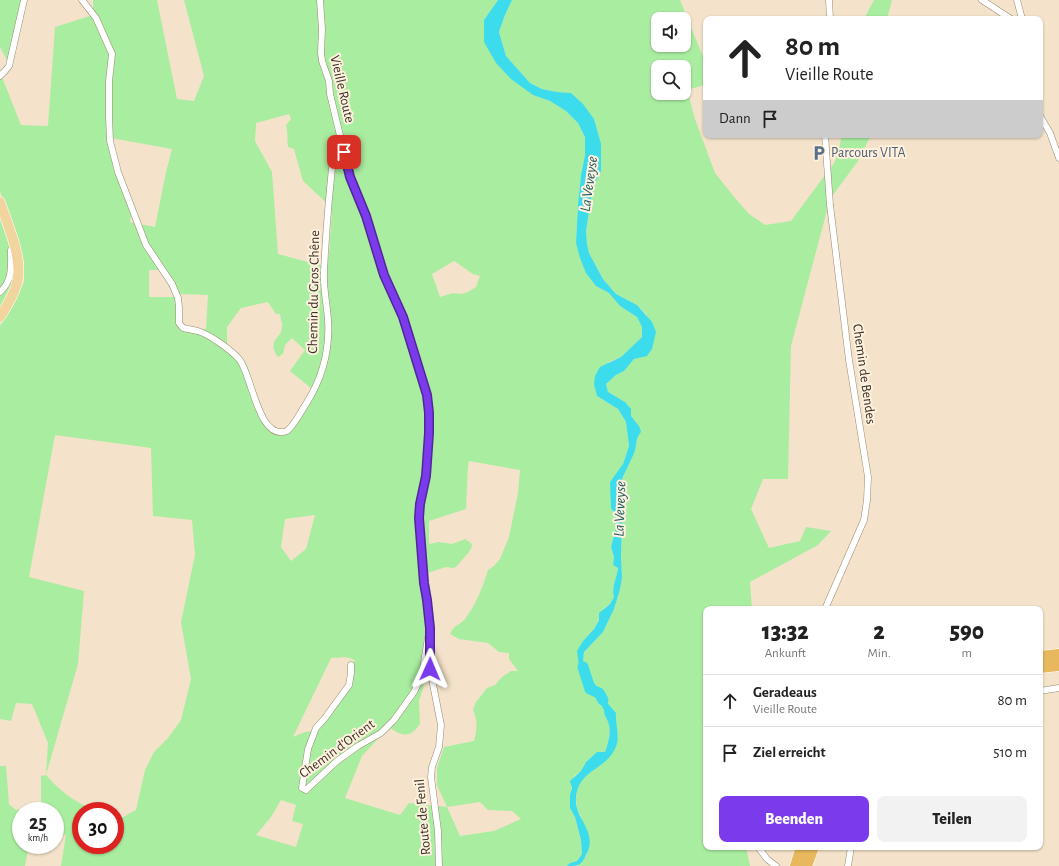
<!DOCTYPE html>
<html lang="de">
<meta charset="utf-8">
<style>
body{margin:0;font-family:"Alegreya Sans",sans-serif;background:#f2f2f2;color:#222;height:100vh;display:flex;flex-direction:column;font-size:15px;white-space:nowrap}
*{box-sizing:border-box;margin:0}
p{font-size:13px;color:#767676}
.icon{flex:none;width:22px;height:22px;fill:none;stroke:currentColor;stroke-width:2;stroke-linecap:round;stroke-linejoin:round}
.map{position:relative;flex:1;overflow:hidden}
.panel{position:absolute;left:703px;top:606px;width:340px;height:244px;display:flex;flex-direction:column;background:#fff;border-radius:8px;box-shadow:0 1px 3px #0004}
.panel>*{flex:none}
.top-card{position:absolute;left:703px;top:16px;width:340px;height:122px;border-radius:8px;box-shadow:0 1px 3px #0004;background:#fff;color:#222;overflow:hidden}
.buttons{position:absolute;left:651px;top:12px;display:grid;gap:8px}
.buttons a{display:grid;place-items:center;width:40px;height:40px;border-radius:8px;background:#fff;box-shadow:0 1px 3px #0004;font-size:20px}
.speed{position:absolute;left:12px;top:802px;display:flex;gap:8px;font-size:20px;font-weight:700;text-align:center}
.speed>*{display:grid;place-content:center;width:52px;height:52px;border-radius:50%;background:#fff;box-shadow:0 1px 3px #0004;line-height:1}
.speed small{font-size:10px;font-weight:400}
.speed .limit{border:6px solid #d22;background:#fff;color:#111}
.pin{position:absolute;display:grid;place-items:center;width:34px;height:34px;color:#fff;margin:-17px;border-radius:8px;box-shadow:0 2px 6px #0006}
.me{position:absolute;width:44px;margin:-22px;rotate:1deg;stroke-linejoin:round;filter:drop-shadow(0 0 3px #0008)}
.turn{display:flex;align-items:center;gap:14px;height:84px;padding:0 16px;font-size:18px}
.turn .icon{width:52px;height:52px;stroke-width:2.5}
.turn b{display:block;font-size:28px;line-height:34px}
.then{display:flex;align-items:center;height:38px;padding:0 16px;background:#0003;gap:8px;font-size:15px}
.eta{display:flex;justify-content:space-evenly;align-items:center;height:68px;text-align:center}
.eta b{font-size:24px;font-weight:800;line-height:28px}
.primary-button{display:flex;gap:8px;margin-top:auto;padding:8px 16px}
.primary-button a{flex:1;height:46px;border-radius:8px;background:#7c3aed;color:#fff;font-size:16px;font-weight:800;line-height:46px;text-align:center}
.primary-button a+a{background:#f2f2f2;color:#222}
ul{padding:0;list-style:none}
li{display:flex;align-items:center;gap:12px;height:52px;padding:0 16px;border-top:1px solid #e0e0e0}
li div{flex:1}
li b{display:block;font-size:15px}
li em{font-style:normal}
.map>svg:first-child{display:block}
.green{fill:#a9eda0;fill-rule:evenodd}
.water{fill:#3ddced}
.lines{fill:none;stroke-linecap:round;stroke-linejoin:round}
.river{stroke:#3ddced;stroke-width:11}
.street-casing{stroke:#998a72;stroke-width:7}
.primary-casing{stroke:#fff;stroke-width:11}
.highway-casing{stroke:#fff;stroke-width:13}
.street{stroke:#fff;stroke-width:6}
.primary{stroke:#f1d49e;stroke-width:10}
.highway{stroke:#e7b85d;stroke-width:12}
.route-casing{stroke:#51269a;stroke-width:10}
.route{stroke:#7c3aed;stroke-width:7}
.labels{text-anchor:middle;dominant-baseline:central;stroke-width:4;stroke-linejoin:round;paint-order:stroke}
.street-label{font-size:14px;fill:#373127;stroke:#fff1dd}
.service-label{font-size:14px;fill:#4e5e75;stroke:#fff1dd;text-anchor:start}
.water-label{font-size:15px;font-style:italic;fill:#1d5c63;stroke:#fff1dd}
</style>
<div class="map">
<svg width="1059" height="866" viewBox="0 0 1059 866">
<rect width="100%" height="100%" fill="#f4e3ca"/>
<g class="green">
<polygon points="0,0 26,0 10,66 0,47"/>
<path d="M93,0h64l20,99 17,2 10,-25 -20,-76h314l-14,20v22l49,53 17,6 16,10 12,12 7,14v18l-4,20 -3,29 -2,39 20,43 13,7 11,13 17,11 5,10v10l-21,20 -12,5 -12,34 21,13 8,13 3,24 -6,18 -4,7 -4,43 1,14 -5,19 3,10 -1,8 5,3c-1,9 -7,20 -4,29l-4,7 -6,4 -10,21 -11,12 -4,26 25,43c0,7 2,6 4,12 4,10 0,21 -3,30h-8l-11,10 -5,9 -7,5 -4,20v12l5,9 6,23 1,14 -5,7 -7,2 -3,3h-506l5,-31 -11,-2v-22h-34v34h8l-4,21h-25v-100h6l3,38 7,6 25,-4v-30l5,-1 2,-32 -16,-39 -16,-1 -5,18 -11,-2v-393l24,-44v-21l-24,-70v-112l2,-2 19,48 27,1 7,-99 38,-12zM289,114l2,5 -5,6c2,8 1,14 2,22l6,2 9,32 29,27 -3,48 -6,10 -45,-12 -6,-82 -17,-31 1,-18zM111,138l61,11 -6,23 -11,55 -25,-5 3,-16 -14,-32zM454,261l19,13 7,2 -4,11 -8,5 -7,2 -8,-1 -13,4 -8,-23zM149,270h12l13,27h-25zM180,294l28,1 -2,34h-27zM268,302l8,12h4c0,5 3,9 2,13 -1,13 -16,13 -4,30l5,-3 2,-9 7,-7 13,12 -15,21 22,18c-6,12 -14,31 -24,39 -22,17 -36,-54 -42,-65 -4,-7 -13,-12 -19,-16v-20l14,-19zM55,435l96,13 2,68 39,4 3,35 -14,67 10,57 -10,41 -13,18 -14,14 -9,18 -9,40 -20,11 -1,-1v25h-34v-34h14c-22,-11 -32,-17 -49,-36l32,-111 6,-73 -55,-14zM469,461l51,9 -2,23 -9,44 -9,22 -6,7 -6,4c-5,17 -12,34 -23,49 -6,7 -11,5 -15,15l9,5 29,4 11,9 10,1v6l9,12h-7l-9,6 -7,8 -8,3 -11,14 -3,8c5,11 4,20 1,31l-30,6 -7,21v17l10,22 -38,-4 -9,12 -55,-17 17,-42 27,-29c12,9 21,12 31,-3l-1,-23 9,-29 -5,-17 4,-32 -2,-33 2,-17 19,-6 7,1 3,-1 13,-15 3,-6 -1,-3 -6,-4 -13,5 -13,-2 -10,2v-23l37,-12 2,-43zM315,515l-9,34 -15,12 -10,-14 4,-28zM346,657l9,3 -4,5 -2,20 -36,46 -8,1 -12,5 38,-79zM281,800l15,5 -4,16 11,3 -7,23 -40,-12 15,-18zM480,802l8,8 24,1 9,8 -27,12 -34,5 -13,-29z"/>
<path d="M512,0h168l26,64v11l-2,10 -17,5 8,29 20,54 20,25 14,16 16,11 26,-4 37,-50c10,-9 11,-24 14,-36h29l-13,26 -28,38 -39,147 -3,133h-25l-12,30 18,39 31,-7 6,-14 25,4 -13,14 -68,37 2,27h-46v238h40l4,19h-172l3,-2 6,-10 -6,-38 -4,-7 -1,-10 1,-10 6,-11 9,-7 26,-34 -3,-15v-9c-13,-15 -22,-32 -32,-50l1,-11 19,-20 11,-23 8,-31 -1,-24 2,-55c-7,-19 8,-36 13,-54 2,-6 2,-13 3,-19l-8,-10 -6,-14 -17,-10 -2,-8 10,-9 8,-4 10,-12 13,-4v-40l-10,-10 -21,-11 -13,-15 -14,-26 -2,-9 -1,-13 5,-32 4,-16 6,-12 -5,-42 -2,-10 -23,-26 -14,-1 -15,-3 -12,-6 -24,-27 -7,-24 6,-17zM658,19h26v26h-26zM658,67h26v26h-26z"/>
<polygon points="874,0 892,0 887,19 864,19"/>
<polygon points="0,218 15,263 13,282 0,308"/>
</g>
<path class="water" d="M498,0h14l-7,15 -6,17 7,24 24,27 12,6 15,3 14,1 12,11 11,15 7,25v27l-6,12 -4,16 -5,32 1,13 2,9 14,26 13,15 21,11 15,17 4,10 -4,17 -5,7 -13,3 -10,12 -8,4 -10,9 2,8 17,10 6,7v7l8,10 2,6c-5,5 -4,11 -6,18 -3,10 -12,24 -14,33 -1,6 0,10 2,16l-2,55 1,24 -2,11 -6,20 -11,23 -19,20 -1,11c10,18 19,35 33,50 -1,12 5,25 -1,36 -10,21 -37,21 -39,49 -2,21 23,33 10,57 -5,11 -7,11 -19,11l3,-3 7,-2 5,-7 -1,-14 -6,-23 -5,-9v-13l2,-7 -2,-7 11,-10 5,-9 11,-10h8c3,-9 7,-20 3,-30 -2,-6 -4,-5 -4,-12l-25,-43 -2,-16 6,-10 11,-12 5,-9v-7l11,-9 4,-7c-3,-9 3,-20 4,-29l-5,-3 1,-8 -3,-10 5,-19 -1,-14 -4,-6 -1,-26 13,-18 6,-18 -3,-24 -8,-13 -21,-13 -3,-12 1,-8 5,-9 21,-10 21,-20v-10l-5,-10 -17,-11 -11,-13 -13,-7 -10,-13 -6,-15 -4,-15 2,-39 3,-29 4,-20v-18l-7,-14 -12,-12 -16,-10 -17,-6 -22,-16 -15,-16 -12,-21v-22z"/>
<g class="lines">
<polyline class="river" points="583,667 590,689 599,693 603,700"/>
<defs>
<g id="street">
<path d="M82,0l14,18 16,36 -3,27v36l1,24 8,31 28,73 26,39 6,14 1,9v16l4,5c5,1 10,2 15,3 12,4 32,18 41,28 13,15 19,83 48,72 8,-7 13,-18 19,-27 16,-25 24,-53 22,-84 -1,-16 -5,-32 -4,-48 2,-44 6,-88 11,-131l5,-5"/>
<polyline points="320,0 322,29 321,53 322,61 329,81 330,94 350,177 366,216 384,275 403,317 424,384 428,403 429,433 427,464 420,504 419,518 424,579 427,600 430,628 430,669 441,725 439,747 432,767 431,777 438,831 439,866"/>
<polyline points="829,0 830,19"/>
<polyline points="982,0 1011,19"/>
<polyline points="1017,0 1022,19"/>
<polyline points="0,76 5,71 9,66 24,0"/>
<polyline points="1040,116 1050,133 1059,158"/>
<path d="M0,292c13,-12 11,-25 11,-42l4,-3"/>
<polyline points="825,609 864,520 867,500 868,477 849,360 830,205 825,135"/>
<polyline points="351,665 351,673 349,685 325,718 316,728 308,749 302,788 306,790 337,761 358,746 381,733 394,720 414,692 422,675 428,638"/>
<polyline points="1040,691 1059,688"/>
<polyline points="758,847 767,859 776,866"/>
<polyline points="848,866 851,847"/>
</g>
<path id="primary" d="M0,202c8,25 25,59 16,84 -3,11 -10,21 -16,31"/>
<g id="highway">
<polyline points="1040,657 1059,655"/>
<polyline points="1040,667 1059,665"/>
<polyline points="796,866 802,847"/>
<polyline points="806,866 813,847"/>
</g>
</defs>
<use href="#street" class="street-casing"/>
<use href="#primary" class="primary-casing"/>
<use href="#highway" class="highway-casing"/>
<use href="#street" class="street"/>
<use href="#primary" class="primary"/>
<use href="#highway" class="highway"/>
</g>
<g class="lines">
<defs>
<polyline id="route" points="344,152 350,177 366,216 384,275 403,317 427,395 429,413 429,433 426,476 420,504 419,518 424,583 427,600 430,628 430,669"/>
</defs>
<use href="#route" class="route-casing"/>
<use href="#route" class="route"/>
</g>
<defs>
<symbol id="parking-bare" viewBox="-9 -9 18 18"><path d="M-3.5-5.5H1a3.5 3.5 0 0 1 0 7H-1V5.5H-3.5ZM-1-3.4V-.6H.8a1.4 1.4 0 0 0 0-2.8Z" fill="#5c6f8a" stroke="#fff1dd" stroke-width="2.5" paint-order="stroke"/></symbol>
</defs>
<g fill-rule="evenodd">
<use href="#parking-bare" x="808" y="142" width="22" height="22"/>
</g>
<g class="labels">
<g class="street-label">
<text transform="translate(342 89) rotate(77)">Vieille Route</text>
<text transform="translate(314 292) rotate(-89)">Chemin du Gros Chêne</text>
<text transform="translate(864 374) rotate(82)">Chemin de Bendes</text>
<text transform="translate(337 749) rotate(-36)">Chemin d'Orient</text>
<text transform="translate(423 817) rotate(-95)">Route de Fenil</text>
</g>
<g class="service-label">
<text x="831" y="153">Parcours VITA</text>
</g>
<g class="water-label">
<text transform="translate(589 184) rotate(-82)">La Veveyse</text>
<text transform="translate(620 509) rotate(-88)">La Veveyse</text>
</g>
</g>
</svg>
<div class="buttons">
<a><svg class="icon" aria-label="sound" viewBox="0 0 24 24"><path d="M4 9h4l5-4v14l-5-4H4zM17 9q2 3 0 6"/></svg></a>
<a><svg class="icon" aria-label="search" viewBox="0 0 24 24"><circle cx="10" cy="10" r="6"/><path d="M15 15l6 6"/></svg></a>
</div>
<div class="speed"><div>25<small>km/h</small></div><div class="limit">30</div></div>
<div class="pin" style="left:344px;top:152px;background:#d93025"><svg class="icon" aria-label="arrive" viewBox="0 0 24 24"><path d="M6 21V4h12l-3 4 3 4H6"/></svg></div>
<svg class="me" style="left:430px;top:669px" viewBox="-20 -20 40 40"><path d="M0-17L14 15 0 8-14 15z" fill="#7c3aed" stroke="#fff" stroke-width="4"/></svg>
<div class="top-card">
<div class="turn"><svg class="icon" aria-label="ahead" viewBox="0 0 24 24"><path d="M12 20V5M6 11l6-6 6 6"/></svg><div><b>80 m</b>Vieille Route</div></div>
<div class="then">Dann<svg class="icon" aria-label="arrive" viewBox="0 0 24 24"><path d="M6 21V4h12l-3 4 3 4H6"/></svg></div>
</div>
<section class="panel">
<div class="eta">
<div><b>13:32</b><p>Ankunft</p></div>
<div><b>2</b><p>Min.</p></div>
<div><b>590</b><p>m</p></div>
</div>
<ul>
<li><svg class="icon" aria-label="ahead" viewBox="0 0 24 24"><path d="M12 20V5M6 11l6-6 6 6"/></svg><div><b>Geradeaus</b><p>Vieille Route</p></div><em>80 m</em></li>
<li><svg class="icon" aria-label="arrive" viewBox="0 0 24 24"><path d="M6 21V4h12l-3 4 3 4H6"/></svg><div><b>Ziel erreicht</b></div><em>510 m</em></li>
</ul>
<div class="primary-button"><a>Beenden</a><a>Teilen</a></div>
</section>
</div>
